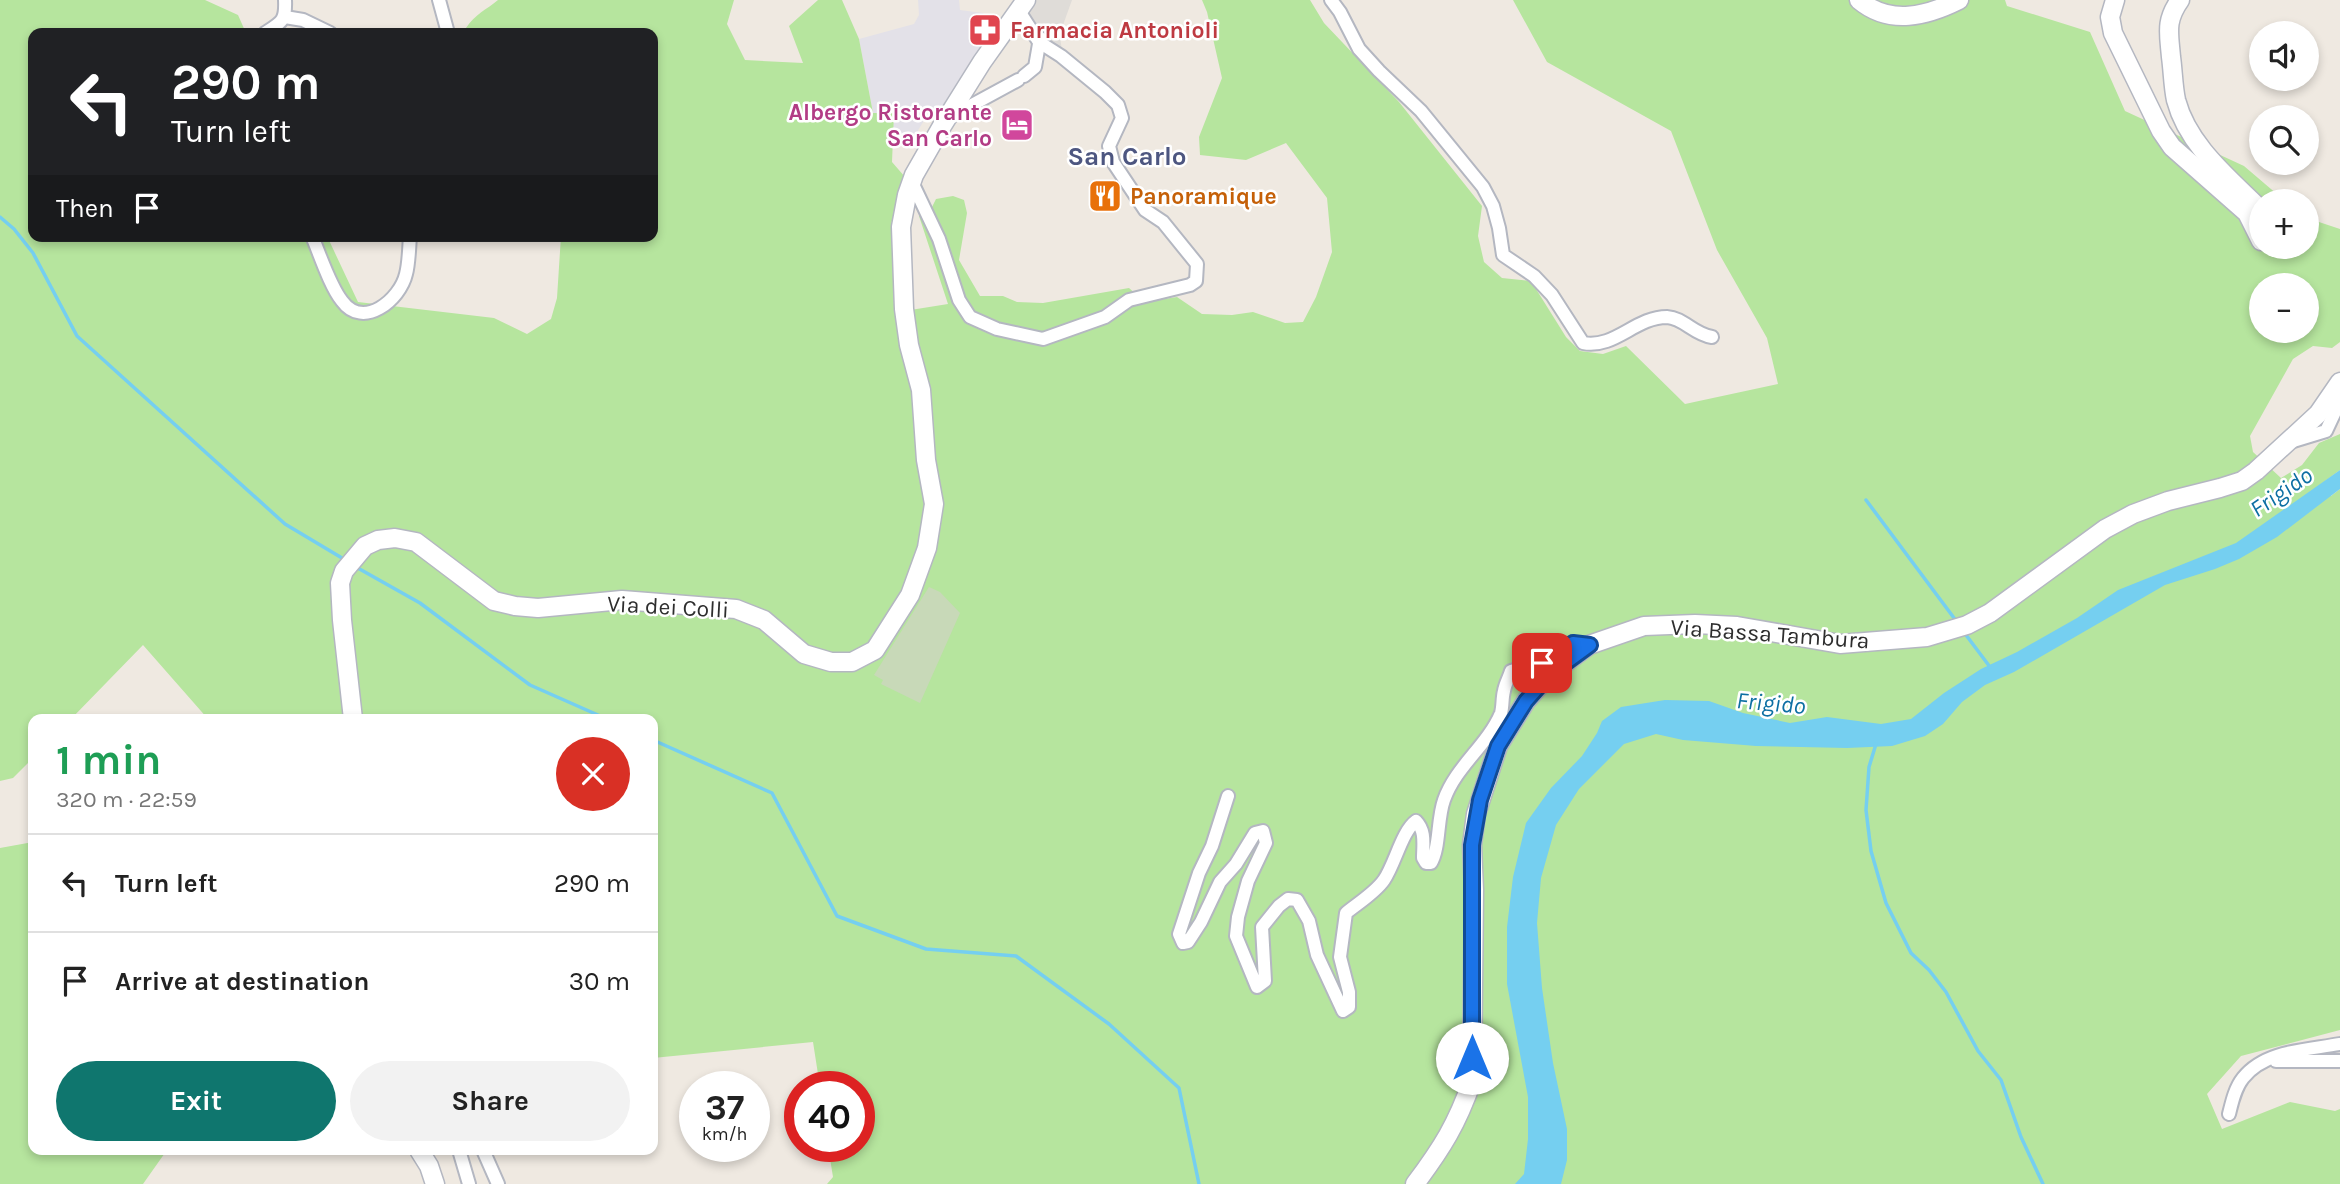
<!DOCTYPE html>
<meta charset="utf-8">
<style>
body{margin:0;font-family:Karla,sans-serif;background:#f2f2f2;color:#222;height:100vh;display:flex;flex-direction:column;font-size:26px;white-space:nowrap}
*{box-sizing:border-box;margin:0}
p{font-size:23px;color:#767676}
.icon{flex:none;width:38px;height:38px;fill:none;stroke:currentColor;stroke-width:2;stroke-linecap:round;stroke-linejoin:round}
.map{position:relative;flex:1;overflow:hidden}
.panel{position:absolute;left:28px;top:714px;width:630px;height:441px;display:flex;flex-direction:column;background:#fff;border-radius:14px;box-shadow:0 4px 10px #0003}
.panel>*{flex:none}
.top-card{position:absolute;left:28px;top:28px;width:630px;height:214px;border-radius:14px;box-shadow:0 4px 10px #0003;background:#202124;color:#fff;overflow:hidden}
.tools{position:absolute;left:2249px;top:21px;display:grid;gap:14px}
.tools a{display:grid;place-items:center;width:70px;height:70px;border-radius:50%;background:#fff;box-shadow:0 4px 10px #0003;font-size:35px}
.speed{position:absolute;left:679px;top:1071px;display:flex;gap:14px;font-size:35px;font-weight:700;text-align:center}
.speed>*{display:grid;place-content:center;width:91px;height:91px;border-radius:50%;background:#fff;box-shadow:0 4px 10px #0003;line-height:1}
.speed small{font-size:18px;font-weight:400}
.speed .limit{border:10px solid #d22;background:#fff;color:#111}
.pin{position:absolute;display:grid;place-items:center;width:60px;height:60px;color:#fff;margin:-30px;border-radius:14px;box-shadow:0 4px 10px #0006}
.me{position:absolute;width:77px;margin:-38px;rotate:0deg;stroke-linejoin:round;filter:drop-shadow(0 0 5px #0008)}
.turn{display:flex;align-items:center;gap:24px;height:147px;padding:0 28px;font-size:32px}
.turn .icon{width:91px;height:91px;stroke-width:2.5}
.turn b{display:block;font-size:49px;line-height:60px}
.then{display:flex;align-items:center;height:66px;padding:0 28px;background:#0003;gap:14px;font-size:26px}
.round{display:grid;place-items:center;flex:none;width:74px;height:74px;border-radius:37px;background:#f2f2f2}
.overview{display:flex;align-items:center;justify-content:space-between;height:119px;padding:0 28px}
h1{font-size:42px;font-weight:700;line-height:52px;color:#1e9e55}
.button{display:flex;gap:14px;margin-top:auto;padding:14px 28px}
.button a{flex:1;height:80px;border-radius:42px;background:#0f766e;color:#fff;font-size:28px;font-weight:700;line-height:80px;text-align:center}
.button a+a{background:#f2f2f2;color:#222}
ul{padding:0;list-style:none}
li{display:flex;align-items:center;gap:21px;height:98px;padding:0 28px;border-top:2px solid #e0e0e0}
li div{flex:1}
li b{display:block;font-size:26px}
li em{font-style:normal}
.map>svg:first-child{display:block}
.industrial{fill:#e3e1e8}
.green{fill:#b6e59e;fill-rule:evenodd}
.cemetery{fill:#c8d9b8}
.plaza{fill:#dfdcd8}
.water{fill:#75cff0}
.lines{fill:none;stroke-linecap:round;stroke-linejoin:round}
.stream{stroke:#75cff0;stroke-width:3.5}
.street-casing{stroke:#b4b7c1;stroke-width:16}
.secondary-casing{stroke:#b4b7c1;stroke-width:21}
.street{stroke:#fff;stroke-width:12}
.secondary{stroke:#fff;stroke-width:18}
.route-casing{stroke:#114b97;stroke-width:18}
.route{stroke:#1a73e8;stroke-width:12}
.labels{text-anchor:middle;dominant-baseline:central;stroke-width:5;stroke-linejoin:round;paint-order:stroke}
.health-label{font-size:23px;font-weight:bold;fill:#be3a42;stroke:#fff;text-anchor:start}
.hotel-label{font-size:23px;font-weight:bold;fill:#b23c85;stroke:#fff;text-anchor:end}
.food-label{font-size:23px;font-weight:bold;fill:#c56008;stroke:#fff;text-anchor:start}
.street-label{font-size:23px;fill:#2e2e2e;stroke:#fff}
.water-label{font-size:24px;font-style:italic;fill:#0d6fa3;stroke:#fff}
.quarter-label{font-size:26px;font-weight:bold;fill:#4d5680;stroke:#fff}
</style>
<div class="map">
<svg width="2340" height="1184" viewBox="0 0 2340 1184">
<rect width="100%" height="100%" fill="#efe9e1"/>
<polygon class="industrial" points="918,0 959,0 960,10 983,13 988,22 991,35 943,114 934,115 925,119 912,140 893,131 894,113 873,113 859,39 914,24 919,15"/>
<g class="green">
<path d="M0,0h205l33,15 8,18h-213v203h294l31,66 136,16 33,16 24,-15 6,-21 4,-62h92v-203h-185l-2,-5c9,-14 20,-18 32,-28h236l-7,24 18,36 58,3 -14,-37 29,-26h24l17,39 14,74h21l-2,49 13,15 -14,47 7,88 50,-8 -29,-88 12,-7 5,-10 17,-3 11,4 3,13 -8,47 21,36h23l14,6 26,1 86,-15 16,14 32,-5 25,17 30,1 21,-3 32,11 18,-1 13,-25 16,-45 -5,-54 -41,-55 -40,17 -46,-5 -1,-18 23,-59 -15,-66 -5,-12h108l14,23 75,79 83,104 -4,30 6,26 18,16 29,3 35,56 14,14 23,3 23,-8 59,58 93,-20 -11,-46 -50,-88 -46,-119 -124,-69 -34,-62h492l2,6 83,26 35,79 119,55 41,35h-24v46h45l1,-29 33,11v113l-8,6 -19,-2 -20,13 -43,77 3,16 28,26 21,-13 17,-22 21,-9v36l-19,14 10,12 9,-7v541l-99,26 -34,38 15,35 68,-27 45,9 5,-2v75h-1513l6,-7 -5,-31h31v-59h-39l-7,-45 -160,16v-339h-445l-65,-74 -72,74h-38v39l-20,20 -13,3zM2261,285h45v46h-45z"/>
<polygon points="33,842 33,1150 167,1150 143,1184 0,1184 0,848"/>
</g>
<polygon class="cemetery" points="929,587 940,592 960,613 920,703 881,684 883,680 874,675"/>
<polygon class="plaza" points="1037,0 1072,0 1063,25 1063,37 1060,37 1062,51 1040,38 1029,18 1028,14"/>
<polygon class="water" points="2340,470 2340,489 2277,537 2239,559 2215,569 2165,585 2014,672 1985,685 1962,702 1943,724 1925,736 1892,746 1847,748 1756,746 1683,740 1656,734 1624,744 1579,789 1556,825 1541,878 1537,923 1542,988 1553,1063 1567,1129 1567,1160 1561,1184 1515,1184 1524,1174 1528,1139 1528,1097 1507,984 1507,927 1513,877 1526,823 1551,788 1582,756 1597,733 1602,721 1621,707 1665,700 1709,701 1743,713 1790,723 1827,717 1881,724 1911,719 1944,693 1981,669 2017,652 2077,618 2118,590 2236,543"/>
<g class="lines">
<g class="stream">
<polyline points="0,217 14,229 33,253 77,336 285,524 347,561"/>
<polyline points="1866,500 1957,622"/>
<polyline points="356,567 420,603 530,685 607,719"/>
<polyline points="1966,635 1990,667"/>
<polyline points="653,740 772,793 837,916 926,949 1016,956 1109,1024 1179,1088 1199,1184"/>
<polyline points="1876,744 1869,767 1866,810 1871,851 1886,903 1911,953 1929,970 1946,992 1978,1051 2001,1080 2021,1137 2043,1184"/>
</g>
<defs>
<g id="street">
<polyline points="439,0 448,33"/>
<path d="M1331,0l9,12 19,37 20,22 42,40 62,76 10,19 6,22 4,27 31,21 18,19 31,48c32,6 52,-26 84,-26 17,1 26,17 45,20"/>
<polyline points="285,17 303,20 330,33"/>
<path d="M265,33c17,-11 21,-12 20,-33"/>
<polyline points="1024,76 1035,67 1040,38"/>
<polyline points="948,118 1018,80"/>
<polyline points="911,180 939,239 959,300 970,317 997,329 1043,339 1105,317 1129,300 1190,285 1196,281 1197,264 1163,222 1145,210 1113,162 1109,146 1122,118 1118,105 1105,92 1061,56 1039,42 1019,11"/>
<path d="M312,236c8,19 18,50 30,65 21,29 58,-1 64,-27 3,-11 3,-26 4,-38"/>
<polyline points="2290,442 2326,431 2340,401"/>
<path d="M1228,796l-16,50 -13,27 -20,61 4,9 5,-1 13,-20 19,-40 16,-18 19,-31 8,-2 3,12 -18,38 -10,36 -2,19 21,51 8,-6 -3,-54 17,-21 9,-7 9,1 12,21 8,34 26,56 6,-4v-15l-9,-35 6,-44c12,-10 29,-20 38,-33 11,-16 18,-49 32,-59 10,10 7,24 7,37l3,5h5c9,-15 6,-44 13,-63 12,-34 43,-54 57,-87 2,-7 1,-15 3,-22 1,-7 5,-13 7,-20l31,-9 31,-19 16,2"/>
<polyline points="2276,1061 2340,1061"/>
<path d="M2229,1114c3,-12 6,-26 14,-36 22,-28 65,-28 97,-34"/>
<polyline points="459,1150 469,1184"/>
<polyline points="483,1150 498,1184"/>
</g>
<g id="secondary">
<path d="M1859,0c31,26 68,16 100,0"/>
<polyline points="2115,0 2110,17 2113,33 2161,131 2172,147 2247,213 2261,241"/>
<path d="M2180,0c-15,21 -11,33 -9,57 2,14 2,29 5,43 12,46 53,78 85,110"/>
<polyline points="353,719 342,620 340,583 344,571 365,546 378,540 395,538 416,542 494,601 515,606 538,608 622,600 736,609 764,620 804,654 831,662 852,662 875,650 910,595 927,548 934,504 926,460 921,390 909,345 904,309 901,227 907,195 914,175 942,126 982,62 1026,0"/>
<polyline points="419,1150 429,1166 435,1184"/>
<path d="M1415,1184c27,-36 42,-60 57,-103l2,-191 -2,-45 4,-31 22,-68 28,-45 23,-26 40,-30 55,-19 51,-2 42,2 103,18 87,-7 40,-12 23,-12 115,-84 28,-15 35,-13 52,-13 22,-7 14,-10 62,-57 22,-32"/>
</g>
</defs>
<use href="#street" class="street-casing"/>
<use href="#secondary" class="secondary-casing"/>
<use href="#street" class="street"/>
<use href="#secondary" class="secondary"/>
</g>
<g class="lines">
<defs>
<polyline id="route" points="1472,1058 1472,845 1480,800 1498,746 1526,701 1549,675 1590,645 1573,643 1542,663"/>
</defs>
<use href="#route" class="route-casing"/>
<use href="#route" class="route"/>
</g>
<defs>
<symbol id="pharmacy-square" viewBox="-11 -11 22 22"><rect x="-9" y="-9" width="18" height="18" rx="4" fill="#e0444e" stroke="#fff"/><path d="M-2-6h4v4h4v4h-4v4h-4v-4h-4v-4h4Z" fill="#fff"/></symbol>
<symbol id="hotel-square" viewBox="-11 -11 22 22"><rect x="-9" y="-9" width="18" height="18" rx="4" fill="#d1479c" stroke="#fff"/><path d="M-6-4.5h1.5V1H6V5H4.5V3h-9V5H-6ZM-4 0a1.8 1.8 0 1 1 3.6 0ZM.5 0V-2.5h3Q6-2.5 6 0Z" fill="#fff"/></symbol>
<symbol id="restaurant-square" viewBox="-11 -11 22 22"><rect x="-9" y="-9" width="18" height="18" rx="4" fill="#e8710a" stroke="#fff"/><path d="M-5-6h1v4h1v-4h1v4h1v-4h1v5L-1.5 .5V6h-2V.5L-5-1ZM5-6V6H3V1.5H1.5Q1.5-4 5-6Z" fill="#fff"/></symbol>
</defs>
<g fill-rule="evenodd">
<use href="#pharmacy-square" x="966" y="11" width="38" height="38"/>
<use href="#hotel-square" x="998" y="106" width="38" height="38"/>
<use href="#restaurant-square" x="1086" y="177" width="38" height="38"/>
</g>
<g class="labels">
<g class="health-label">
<text x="1010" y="30">Farmacia Antonioli</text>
</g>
<g class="hotel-label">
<text x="992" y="112">Albergo Ristorante<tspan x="992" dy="26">San Carlo</tspan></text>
</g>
<g class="food-label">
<text x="1130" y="196">Panoramique</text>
</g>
<g class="street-label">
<text transform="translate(668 607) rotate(3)">Via dei Colli</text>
<text transform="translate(1770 634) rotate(4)">Via Bassa Tambura</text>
</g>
<g class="water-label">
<text transform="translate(2281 492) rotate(-34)">Frigido</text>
<text transform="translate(1771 703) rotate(5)">Frigido</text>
</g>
<g class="quarter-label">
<text x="1127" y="156">San Carlo</text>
</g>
</g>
</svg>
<div class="tools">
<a><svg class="icon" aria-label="sound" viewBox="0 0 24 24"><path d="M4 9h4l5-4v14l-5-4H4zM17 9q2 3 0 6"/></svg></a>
<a><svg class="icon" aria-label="search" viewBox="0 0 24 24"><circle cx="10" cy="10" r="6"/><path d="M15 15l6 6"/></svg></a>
<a>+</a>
<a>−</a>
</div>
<div class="speed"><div>37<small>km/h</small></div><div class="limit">40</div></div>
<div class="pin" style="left:1542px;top:663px;background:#d93025"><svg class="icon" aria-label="arrive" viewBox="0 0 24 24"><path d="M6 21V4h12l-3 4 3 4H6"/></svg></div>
<svg class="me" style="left:1472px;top:1058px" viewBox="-20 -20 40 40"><circle r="19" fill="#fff"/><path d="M0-13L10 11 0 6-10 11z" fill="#1a73e8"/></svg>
<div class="top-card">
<div class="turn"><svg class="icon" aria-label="left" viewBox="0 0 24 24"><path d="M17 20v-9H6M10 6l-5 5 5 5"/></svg><div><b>290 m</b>Turn left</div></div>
<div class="then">Then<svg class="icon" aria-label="arrive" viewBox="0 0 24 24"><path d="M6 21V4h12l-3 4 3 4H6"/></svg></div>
</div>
<section class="panel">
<div class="overview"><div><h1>1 min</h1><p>320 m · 22:59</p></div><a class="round" style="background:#d93025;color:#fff"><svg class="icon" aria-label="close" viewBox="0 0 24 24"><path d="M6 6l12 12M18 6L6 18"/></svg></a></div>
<ul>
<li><svg class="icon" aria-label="left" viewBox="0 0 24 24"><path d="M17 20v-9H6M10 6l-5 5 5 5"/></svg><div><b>Turn left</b></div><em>290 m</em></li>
<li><svg class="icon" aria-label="arrive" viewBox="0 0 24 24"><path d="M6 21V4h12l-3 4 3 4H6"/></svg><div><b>Arrive at destination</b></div><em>30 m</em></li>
</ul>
<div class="button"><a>Exit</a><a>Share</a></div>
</section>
</div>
